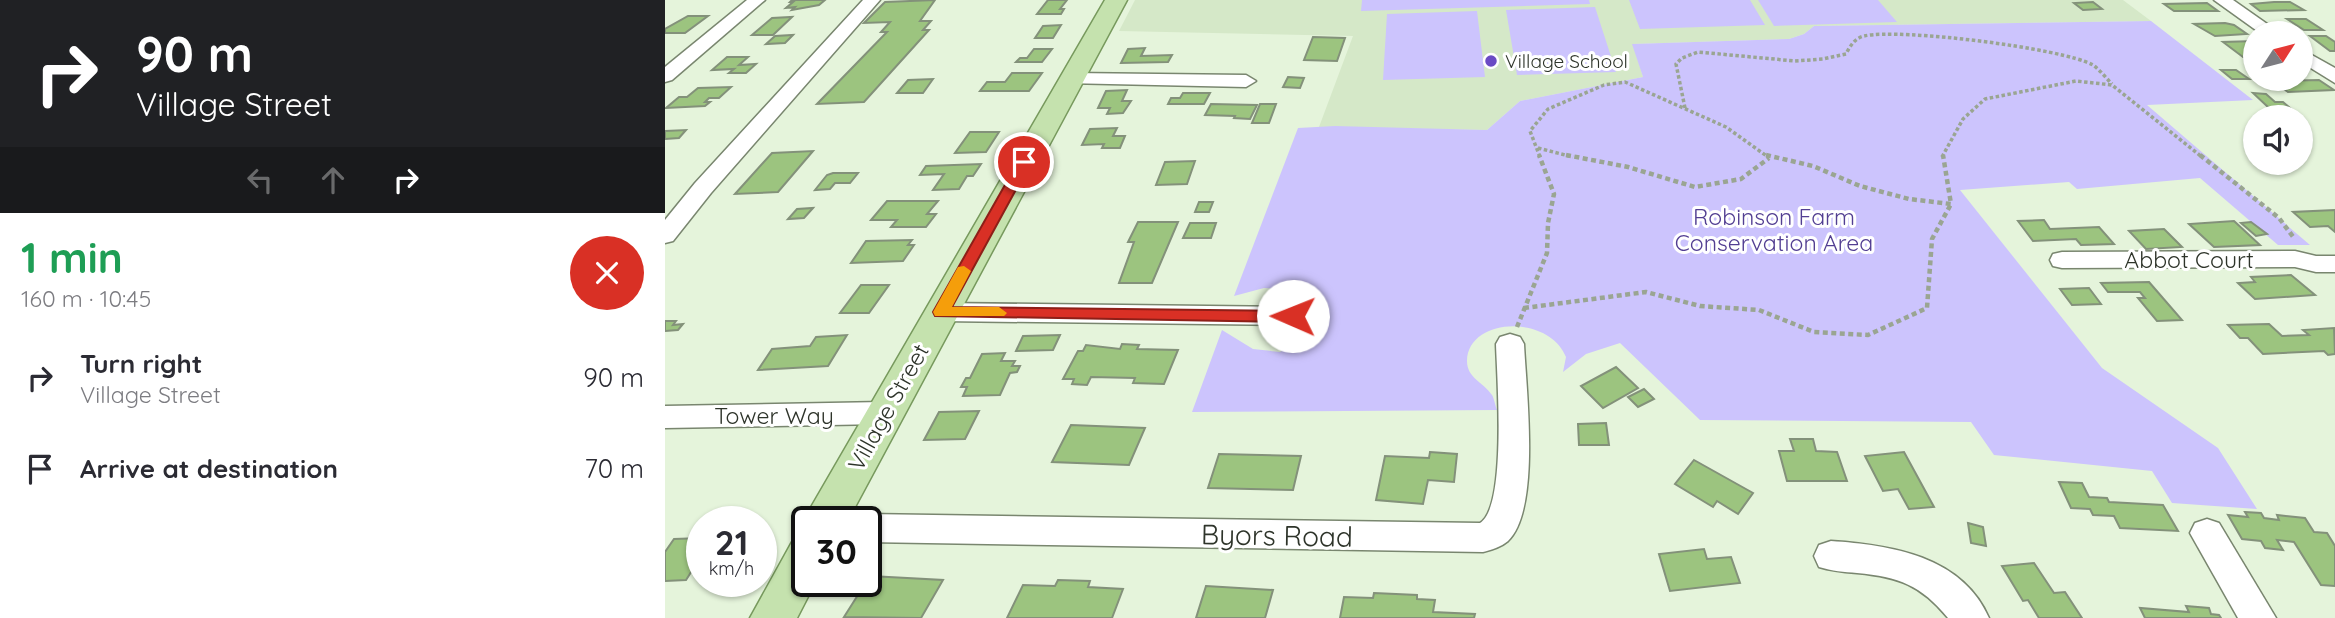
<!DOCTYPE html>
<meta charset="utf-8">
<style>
body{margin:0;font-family:Quicksand,sans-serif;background:#f7f7f7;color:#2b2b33;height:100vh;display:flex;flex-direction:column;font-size:26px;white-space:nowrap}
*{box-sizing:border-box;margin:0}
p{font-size:23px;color:#7c7c81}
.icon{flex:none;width:38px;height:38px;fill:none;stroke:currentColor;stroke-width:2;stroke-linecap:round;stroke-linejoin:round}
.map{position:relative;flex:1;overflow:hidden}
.side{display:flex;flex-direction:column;background:#fff;width:665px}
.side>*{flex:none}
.banner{background:#202124;color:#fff;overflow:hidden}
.needle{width:46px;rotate:54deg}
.tools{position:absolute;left:1578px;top:21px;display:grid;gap:14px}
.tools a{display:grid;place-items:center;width:70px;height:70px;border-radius:50%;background:#fff;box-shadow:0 2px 5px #0004;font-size:35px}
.speed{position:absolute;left:21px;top:506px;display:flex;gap:14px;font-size:35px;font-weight:700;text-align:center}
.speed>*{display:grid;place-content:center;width:91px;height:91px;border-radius:50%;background:#fff;box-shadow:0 2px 5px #0004;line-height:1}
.speed small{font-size:18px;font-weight:400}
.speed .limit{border:4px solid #111;border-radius:10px;background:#fff;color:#111}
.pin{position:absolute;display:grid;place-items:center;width:60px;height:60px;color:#fff;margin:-30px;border:4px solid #fff;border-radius:50%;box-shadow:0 2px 7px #0007}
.me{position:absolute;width:77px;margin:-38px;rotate:271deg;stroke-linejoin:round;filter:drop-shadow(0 0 5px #0008)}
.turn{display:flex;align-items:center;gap:24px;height:147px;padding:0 21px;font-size:32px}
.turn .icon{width:91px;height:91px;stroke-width:2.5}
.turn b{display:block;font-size:49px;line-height:60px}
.lanes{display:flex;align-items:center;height:66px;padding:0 21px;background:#0003;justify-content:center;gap:35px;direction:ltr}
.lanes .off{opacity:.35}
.round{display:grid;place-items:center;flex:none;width:74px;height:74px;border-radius:37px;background:#f7f7f7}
.head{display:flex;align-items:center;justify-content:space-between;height:119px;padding:0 21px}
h1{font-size:42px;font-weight:700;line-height:52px;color:#1e9e55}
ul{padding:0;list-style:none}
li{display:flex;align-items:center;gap:21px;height:91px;padding:0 21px}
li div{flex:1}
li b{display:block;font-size:26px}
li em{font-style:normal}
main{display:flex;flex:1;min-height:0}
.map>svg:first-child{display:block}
.built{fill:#d5e8c8}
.green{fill:#ccc4fd}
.building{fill:#9cc47f;stroke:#83917a;stroke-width:2}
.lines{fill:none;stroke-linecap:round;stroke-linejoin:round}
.minor-casing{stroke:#79866f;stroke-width:3}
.major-casing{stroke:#77995d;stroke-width:3}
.path-far1{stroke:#9aa592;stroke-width:3.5;stroke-dasharray:3.5 2.5;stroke-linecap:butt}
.path{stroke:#9aa592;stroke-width:4.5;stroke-dasharray:5 3.5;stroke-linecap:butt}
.minor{fill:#fff;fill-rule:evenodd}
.major{fill:#c5e2ae;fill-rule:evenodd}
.route{fill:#d93025;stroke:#8d1f18;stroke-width:2}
.slow{fill:#f59e0b}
.poi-dot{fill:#6a4bc4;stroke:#fff;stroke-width:2.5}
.labels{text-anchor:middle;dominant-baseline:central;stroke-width:6;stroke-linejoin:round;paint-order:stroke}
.far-poi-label{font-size:19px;fill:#2e342a;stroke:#fff;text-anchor:start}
.park-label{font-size:23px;fill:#523e92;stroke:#fff}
.street-label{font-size:23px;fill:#2e342a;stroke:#fff}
.near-street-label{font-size:28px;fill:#2e342a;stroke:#fff}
</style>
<main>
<section class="side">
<div class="banner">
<div class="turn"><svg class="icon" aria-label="right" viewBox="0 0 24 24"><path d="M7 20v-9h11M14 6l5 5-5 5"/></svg><div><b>90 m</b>Village Street</div></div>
<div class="lanes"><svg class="icon off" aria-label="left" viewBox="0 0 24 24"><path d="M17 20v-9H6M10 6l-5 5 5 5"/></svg><svg class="icon off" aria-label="ahead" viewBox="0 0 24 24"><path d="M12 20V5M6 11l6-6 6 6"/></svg><svg class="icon" aria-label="right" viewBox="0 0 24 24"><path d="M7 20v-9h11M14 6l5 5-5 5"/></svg></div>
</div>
<div class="head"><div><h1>1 min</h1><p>160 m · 10:45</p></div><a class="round" style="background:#d93025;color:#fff"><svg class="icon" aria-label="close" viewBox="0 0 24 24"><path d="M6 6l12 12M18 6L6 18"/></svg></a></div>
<ul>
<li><svg class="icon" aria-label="right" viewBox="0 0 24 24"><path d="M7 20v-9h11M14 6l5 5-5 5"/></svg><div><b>Turn right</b><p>Village Street</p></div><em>90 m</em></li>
<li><svg class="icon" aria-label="arrive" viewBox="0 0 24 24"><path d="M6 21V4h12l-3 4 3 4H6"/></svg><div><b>Arrive at destination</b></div><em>70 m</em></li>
</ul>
</section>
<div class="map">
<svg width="1670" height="618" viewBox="0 0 1670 618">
<rect width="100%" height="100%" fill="#e5f4db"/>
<polygon class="built" points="470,0 1458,0 1486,21 1149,26 1139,34 1124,39 968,44 978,77 855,101 822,130 654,127 688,36 454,31"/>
<g class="green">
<polygon points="697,0 924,0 925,4 696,11"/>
<polygon points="964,0 1085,0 1100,25 975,29"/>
<polygon points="1093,0 1213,0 1232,22 1109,26"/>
<polygon points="930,7 951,72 852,75 841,10"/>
<polygon points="812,11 820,77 718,80 722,14"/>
<path d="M1486,21l102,79 -106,5 163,140h-32l-78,-67 -123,11 -8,-7 -109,8 142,178 116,80 39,61 -85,-6 -20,-32 -158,-16 -23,-33 -271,-2 -80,-77 -34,11 -23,18 3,-15c-17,-43 -98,-40 -99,4 0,17 16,21 25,34 2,3 3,10 5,15l-305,2 30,-82 31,19 27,3 34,-18 13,-19 -17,-24 -46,-3 -30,8 64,-168 37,-2 152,4 33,-29 123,-24 -11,-33 157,-5 15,-5 10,-8z"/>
</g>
<g class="building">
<polygon points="127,0 160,0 154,5 127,10 130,7 121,8 128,2 125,2"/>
<polygon points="270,0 255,21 266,21 258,30 264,30 199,102 152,104 222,32 216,32 225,22 199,23 220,2"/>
<polygon points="383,0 402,0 395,9 399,9 396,14 372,14"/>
<polygon points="1428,2 1437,9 1418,10 1409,3"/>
<polygon points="1609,2 1625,2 1639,10 1595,11 1586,4"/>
<polygon points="1542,3 1553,11 1509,11 1499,4"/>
<polygon points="23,16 43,16 20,33 0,33 0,29"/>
<polygon points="127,17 108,35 87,35 107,18"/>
<polygon points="1622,19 1641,19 1658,30 1639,30"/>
<polygon points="1560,23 1569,25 1582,34 1550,36 1529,24"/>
<polygon points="396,25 388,38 370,38 378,26"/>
<polygon points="128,35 120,43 101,44 110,36"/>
<polygon points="1645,36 1661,36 1670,42 1670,51 1665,51"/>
<polygon points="648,37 680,38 672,61 639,60"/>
<polygon points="1591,41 1591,56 1578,57 1558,42"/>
<polygon points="480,48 476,56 507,55 503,62 456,63 463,49"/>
<polygon points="369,49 387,49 377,62 351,62 355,58 362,58"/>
<polygon points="62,57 83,57 74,65 91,64 81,73 64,73 69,69 47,70"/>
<polygon points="1556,70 1571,70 1584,79 1567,79"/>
<polygon points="347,73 377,73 364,91 315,91 322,82 340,82"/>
<polygon points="623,77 639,78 635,88 618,87"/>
<polygon points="268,79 258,93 232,93 243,80"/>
<polygon points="1654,80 1669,90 1623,92 1608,81"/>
<polygon points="66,87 54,98 44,98 40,102 45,102 40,106 1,108 14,97 22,97 33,88"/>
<polygon points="462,90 457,101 466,101 458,113 442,114 445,108 433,108 441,91"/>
<polygon points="518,93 545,93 539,104 503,104 506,98 515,98"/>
<polygon points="1588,93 1601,94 1610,102 1618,102 1625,108 1604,108"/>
<polygon points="546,104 592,105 585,119 569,118 570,116 540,115"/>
<polygon points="595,104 611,104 604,123 587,123"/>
<polygon points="452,128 448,136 460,136 455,148 437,148 439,144 417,145 425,129"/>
<polygon points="21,130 14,138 0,139 0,131"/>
<polygon points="305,132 334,132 321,152 290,153"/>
<polygon points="148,151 113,192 70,194 107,153"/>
<polygon points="530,161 522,184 491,185 500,162"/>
<polygon points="316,164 308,176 302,176 294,189 268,190 279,174 255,175 261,166"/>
<polygon points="168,173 193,173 185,183 170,183 165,189 150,190 162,175"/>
<polygon points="222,201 273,201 262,214 271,214 261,227 226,227 232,220 206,220"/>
<polygon points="534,202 548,202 544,212 530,212"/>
<polygon points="148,208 139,218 123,219 132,209"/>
<polygon points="1670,210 1670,232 1663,226 1645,227 1628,212"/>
<polygon points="1379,220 1385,229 1434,227 1449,244 1416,245 1411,239 1368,241 1353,221"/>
<polygon points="1569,221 1595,245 1549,247 1524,224"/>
<polygon points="473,222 513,222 487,283 454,283 469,242 463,242"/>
<polygon points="1586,222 1602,234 1591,236 1576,223"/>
<polygon points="525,223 551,223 546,238 518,238"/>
<polygon points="1499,229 1517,247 1481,249 1464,231"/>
<polygon points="247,240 243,245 249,245 238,261 186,263 201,241"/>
<polygon points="1626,275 1650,295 1590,299 1573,283 1590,282 1586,277"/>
<polygon points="1484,282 1517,320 1492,321 1473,298 1480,298 1475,292 1443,292 1436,283"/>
<polygon points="196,285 224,285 204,313 175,313"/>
<polygon points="1424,288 1436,304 1407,305 1395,289"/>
<polygon points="11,321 8,325 18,324 13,330 0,331 0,321"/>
<polygon points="1604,324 1617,336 1644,335 1638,330 1669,328 1670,354 1663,355 1659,351 1598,354 1583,338 1575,338 1563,325"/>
<polygon points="182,335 163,366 93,370 107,349 145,346 151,337"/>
<polygon points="395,335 388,350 351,351 358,336"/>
<polygon points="457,344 474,345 472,349 513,350 499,384 468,383 470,378 426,377 422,385 407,384 409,379 398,379 413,351 418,351 421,345 455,349"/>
<polygon points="340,353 336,361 350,361 347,366 355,366 352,372 345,373 335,395 298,396 302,387 296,387 301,378 305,378 317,354"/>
<polygon points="951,367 973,388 938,408 916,386"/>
<polygon points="979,389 989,399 973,407 963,397"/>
<polygon points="314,411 300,439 259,440 274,412"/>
<polygon points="941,423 944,445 914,445 913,424"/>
<polygon points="406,425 480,428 464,465 387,462"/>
<polygon points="1125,439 1148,439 1151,451 1172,452 1182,481 1122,481 1114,451 1129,451"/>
<polygon points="765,452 792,454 789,482 763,480 758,504 711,500 720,456 764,458"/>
<polygon points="1239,452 1269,507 1244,509 1233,489 1218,491 1200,456"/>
<polygon points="554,454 636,456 628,490 543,488"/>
<polygon points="1029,460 1088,493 1073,514 1052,501 1048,507 1010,484"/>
<polygon points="1394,482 1417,483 1424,497 1442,498 1444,502 1498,505 1513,531 1455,528 1449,516 1428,515 1425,509 1406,508"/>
<polygon points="1580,512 1596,513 1599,518 1614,520 1612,515 1640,518 1649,532 1662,533 1670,546 1670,586 1656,585 1629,542 1612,540 1618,550 1600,548 1596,541 1577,539 1563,515 1583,517"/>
<polygon points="1303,523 1318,527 1321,546 1306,543"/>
<polygon points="37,538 37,555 21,580 0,581 0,552 9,539"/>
<polygon points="1039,549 1042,559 1066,557 1075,583 1005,591 994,554"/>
<polygon points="1369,563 1389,593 1400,592 1417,618 1374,618 1363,600 1358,601 1337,566"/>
<polygon points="205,576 278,580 256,618 179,617"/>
<polygon points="393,580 425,581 423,587 458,589 447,618 342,618 358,585 390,586"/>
<polygon points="541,586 608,590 600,618 531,618"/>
<polygon points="709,593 752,595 752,599 770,600 768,612 810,614 809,618 675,618 679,597 708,598"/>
<polygon points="1521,606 1544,608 1546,614 1554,615 1556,618 1480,618 1475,608 1524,612"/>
</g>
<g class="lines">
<defs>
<g id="minor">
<polygon points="82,0 100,0 7,80 0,82 0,67"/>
<polygon points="198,0 215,0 46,193 8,241 0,243 0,220 30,183"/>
<polygon points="1549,0 1568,0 1615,33 1595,33"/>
<polygon points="1636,49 1670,68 1670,83 1636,62"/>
<polygon points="406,73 581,75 591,81 581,87 399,83 396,79 399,75"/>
<polygon points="1630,251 1651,256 1670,256 1670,272 1651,272 1630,267 1397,268 1388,266 1385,260 1388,254 1397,252"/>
<polygon points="276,303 628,307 637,310 641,316 637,322 628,325 276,321 267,318 263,312 267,306"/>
<path d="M845,334l10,3 4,7c2,45 17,165 -16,197 -7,6 -17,9 -25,11l-617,-10v-20h-13l1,-4 12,-4 614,9c27,-16 17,-146 16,-179l4,-7z"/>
<polygon points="218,402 228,405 233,413 228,421 218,424 0,428 0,406"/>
<polygon points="1542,519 1554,523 1611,618 1573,618 1525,533 1530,523"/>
<path d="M1166,541c60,4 131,15 158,77h-41c-27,-33 -49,-41 -91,-45 -13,-1 -25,-2 -38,-6l-5,-11 5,-11z"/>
</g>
<g id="major">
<polygon points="440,0 462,0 182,522 142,522 142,527 139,522 145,509"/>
<polygon points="142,536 142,581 151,581 132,618 85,618 127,542"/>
</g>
</defs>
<use href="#minor" class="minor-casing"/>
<use href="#major" class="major-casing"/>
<g class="path-far1">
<path d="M1020,108l-9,-44 6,-6 16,-6 97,9 28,-2 23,-5c4,-8 9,-16 18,-18 36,-8 198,12 229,29 7,5 13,13 19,19"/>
<polyline points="873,148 908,157"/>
<polyline points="875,157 865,131 883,109 939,85 960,82 1061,127 1103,157"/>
<polyline points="1277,157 1298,119 1320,99 1411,81 1447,85 1537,157"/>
</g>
<g class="path">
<polyline points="901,155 963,167 1030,187 1076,179 1104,158"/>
<polyline points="1101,155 1148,166 1195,186 1244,199 1286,204 1278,155"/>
<polyline points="1535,155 1614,218 1629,238"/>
<polyline points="859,308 981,292 1035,306 1094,310 1149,332 1203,335 1262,308 1267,239 1286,204"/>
<polyline points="852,327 882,253 883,223 889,194 874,155"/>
</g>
<use href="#minor" class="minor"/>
<use href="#major" class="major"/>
</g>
<polygon class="route" points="359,158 366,162 287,307 628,311 636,316 628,322 270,316 268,312 353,162"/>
<polygon class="slow" points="299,266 306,271 287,307 334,307 342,313 339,316 270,316 268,312 293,267"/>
<circle class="poi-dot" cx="826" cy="61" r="7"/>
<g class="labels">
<g class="far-poi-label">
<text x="840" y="61">Village School</text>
</g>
<g class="park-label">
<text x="1109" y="216">Robinson Farm<tspan x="1109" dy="26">Conservation Area</tspan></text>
</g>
<g class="street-label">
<text x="1524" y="259">Abbot Court</text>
<text transform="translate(223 407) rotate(-61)">Village Street</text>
<text x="109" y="415">Tower Way</text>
</g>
<g class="near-street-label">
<text transform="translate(612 535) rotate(1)">Byors Road</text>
</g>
</g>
</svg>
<div class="tools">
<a><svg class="needle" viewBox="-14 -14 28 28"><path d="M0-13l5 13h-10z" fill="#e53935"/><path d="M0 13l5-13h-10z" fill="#7c7c81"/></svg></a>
<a><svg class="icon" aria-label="sound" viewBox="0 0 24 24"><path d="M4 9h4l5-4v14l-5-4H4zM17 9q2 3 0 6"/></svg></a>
</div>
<div class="speed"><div>21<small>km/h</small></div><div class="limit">30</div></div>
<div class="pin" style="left:359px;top:162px;background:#d93025"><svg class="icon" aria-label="arrive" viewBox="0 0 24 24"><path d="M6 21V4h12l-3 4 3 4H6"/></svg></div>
<svg class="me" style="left:628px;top:316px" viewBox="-20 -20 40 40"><circle r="19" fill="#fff"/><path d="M0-13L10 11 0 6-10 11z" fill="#d93025"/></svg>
</div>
</main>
